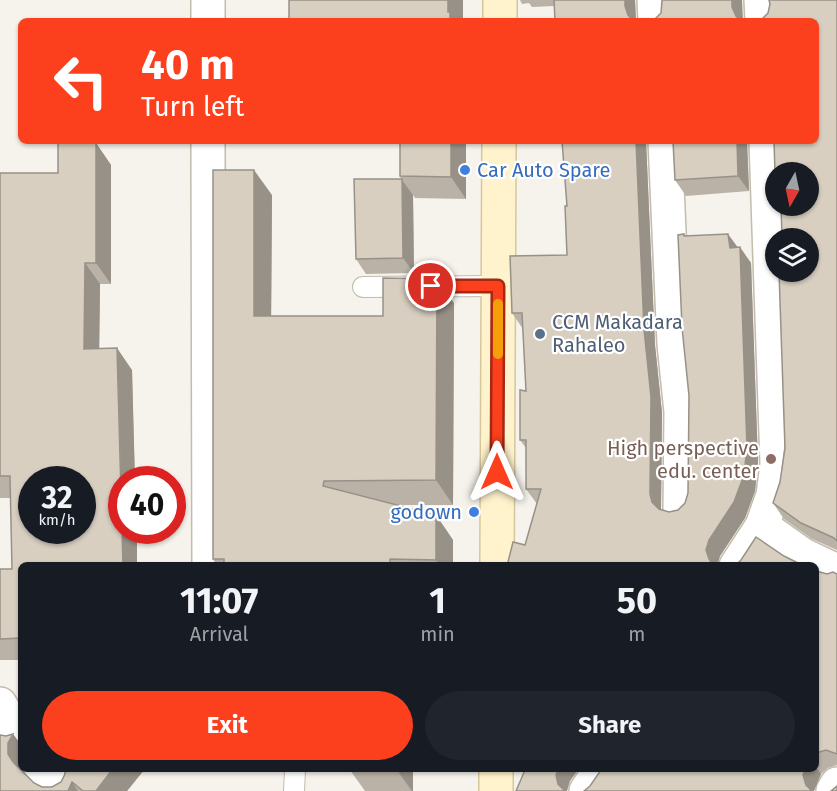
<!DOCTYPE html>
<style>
body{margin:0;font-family:"Fira Sans",sans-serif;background:#20242c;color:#f1f3f6;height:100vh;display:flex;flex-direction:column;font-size:22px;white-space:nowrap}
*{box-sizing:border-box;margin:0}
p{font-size:20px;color:#9ea1a6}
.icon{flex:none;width:33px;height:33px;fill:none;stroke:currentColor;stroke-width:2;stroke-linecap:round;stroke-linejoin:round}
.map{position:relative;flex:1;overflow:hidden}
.side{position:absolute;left:18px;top:562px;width:801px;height:210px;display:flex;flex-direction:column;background:#171b24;border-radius:9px;box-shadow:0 2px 4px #0004}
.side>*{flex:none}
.guide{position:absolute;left:18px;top:18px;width:801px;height:126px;border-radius:9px;box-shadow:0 2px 4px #0004;background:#fc3f1d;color:#fff;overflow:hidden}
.needle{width:39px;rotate:189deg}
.tools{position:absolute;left:765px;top:162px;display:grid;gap:12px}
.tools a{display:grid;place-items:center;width:54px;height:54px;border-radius:50%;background:#171b24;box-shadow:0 2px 4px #0004;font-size:30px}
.speed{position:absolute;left:18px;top:466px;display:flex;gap:12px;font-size:30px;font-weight:700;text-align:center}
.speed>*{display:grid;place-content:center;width:78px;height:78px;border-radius:50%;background:#171b24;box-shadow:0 2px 4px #0004;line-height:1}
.speed small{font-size:15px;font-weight:400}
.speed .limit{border:9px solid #d22;background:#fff;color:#111}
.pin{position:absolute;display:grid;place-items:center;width:51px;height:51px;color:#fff;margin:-26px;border:3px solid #fff;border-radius:50%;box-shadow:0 2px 6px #0007}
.me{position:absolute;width:66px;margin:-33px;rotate:0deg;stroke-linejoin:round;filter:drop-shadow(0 0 4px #0008)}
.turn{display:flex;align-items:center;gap:21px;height:126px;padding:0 24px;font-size:27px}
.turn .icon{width:78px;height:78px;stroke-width:2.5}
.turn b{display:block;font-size:42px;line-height:51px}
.eta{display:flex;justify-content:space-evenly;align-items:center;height:102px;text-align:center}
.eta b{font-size:36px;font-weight:700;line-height:42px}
.button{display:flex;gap:12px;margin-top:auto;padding:12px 24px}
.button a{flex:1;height:69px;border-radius:36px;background:#fc3f1d;color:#fff;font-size:24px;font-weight:700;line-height:69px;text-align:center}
.button a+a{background:#20242c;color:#f1f3f6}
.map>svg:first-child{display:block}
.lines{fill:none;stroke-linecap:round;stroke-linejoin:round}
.lane-casing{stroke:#c2bbae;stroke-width:22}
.street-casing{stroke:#c2bbae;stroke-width:36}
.secondary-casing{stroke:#d6c79b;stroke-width:36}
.lane{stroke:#fff;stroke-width:20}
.street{stroke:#fff;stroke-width:33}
.secondary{stroke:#fff3cd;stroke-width:33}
.wall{fill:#bab2a6}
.shaded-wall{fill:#979187}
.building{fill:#d8cfc1;stroke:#979187;stroke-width:1.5;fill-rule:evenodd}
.route-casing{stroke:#a42913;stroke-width:15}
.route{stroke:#fc3f1d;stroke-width:10}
.slow{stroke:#f59e0b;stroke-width:10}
.shop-dot{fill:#3f7fe0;stroke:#fff;stroke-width:2}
.service-dot{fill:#5c6f8a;stroke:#fff;stroke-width:2}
.education-dot{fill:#8d6e63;stroke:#fff;stroke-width:2}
.labels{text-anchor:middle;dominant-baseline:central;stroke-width:4.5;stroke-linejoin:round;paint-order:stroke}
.shop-label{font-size:20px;fill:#366cbe;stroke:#fff;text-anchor:start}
.service-label{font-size:20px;fill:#4e5e75;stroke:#fff;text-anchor:start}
.education-label{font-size:20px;fill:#785e54;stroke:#fff;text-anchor:end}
</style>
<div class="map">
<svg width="837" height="791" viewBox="0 0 837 791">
<rect width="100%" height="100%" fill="#f6f3ec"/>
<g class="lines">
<defs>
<g id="lane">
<polyline points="363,287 498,286"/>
<polyline points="294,791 295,770"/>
</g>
<g id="street">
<polyline points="208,0 208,21"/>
<polyline points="654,0 655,21"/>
<polyline points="761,0 762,21"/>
<polyline points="208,141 209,566"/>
<polyline points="665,141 674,344 681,412 680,509"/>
<polyline points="762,526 803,555 837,571"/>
<polyline points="736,566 762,526 773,495 777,464 766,141"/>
<polyline points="0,704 21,739"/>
<polyline points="41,770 62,791"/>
<polyline points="586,791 600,770"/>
<polyline points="833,791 837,784"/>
</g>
<g id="secondary">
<polyline points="500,21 500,0"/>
<polyline points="497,566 499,141"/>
<polyline points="496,791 496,770"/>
</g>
</defs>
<use href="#lane" class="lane-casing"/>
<use href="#street" class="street-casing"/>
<use href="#secondary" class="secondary-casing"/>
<use href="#lane" class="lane"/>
<use href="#street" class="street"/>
<use href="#secondary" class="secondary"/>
</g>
<g class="wall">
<polygon points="520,0 635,0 636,21 554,6 532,7 529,3 522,4"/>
<polygon points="837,0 837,550 812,539 784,519 773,503 780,482"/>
<polygon points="400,141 466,141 466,199 415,198 413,195 414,273 366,274 356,259 401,179 400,176"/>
<polygon points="562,141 646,141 655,345 662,413 661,510 669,512 678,510 685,503 688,493 689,396 685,236 738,248 751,263 758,463 755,491 745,518 720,556 717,566 507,566 525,545 537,504 526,489 526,448 520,440 526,391 523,329 512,313 567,255 567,206"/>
<polygon points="673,141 747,141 749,191 686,196 675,180"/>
<polygon points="96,143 111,165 111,284 100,284 99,349 132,370 137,566 21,566 21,660 0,660 0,569 12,569 11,498 0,498 0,173 58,173"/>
<polygon points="272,195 271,316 383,316 454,303 453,505 397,505 436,515 453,540 453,566 217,566 213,559"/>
<polygon points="816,571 827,574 837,574 837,765 828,768 821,774 814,790 584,791 816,770"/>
<polygon points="13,734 21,745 21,770 23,770 23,772 34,783 42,787 52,787 61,782 65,774 65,770 144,770 127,791 0,791 6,736"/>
<polygon points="350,770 413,770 413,791 365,791"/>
</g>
<g class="shaded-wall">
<polygon points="448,0 463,0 463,21 450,21 448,12"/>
<polygon points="625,0 635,0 636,21 632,21 628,15 625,6"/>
<polygon points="732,0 742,0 743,21 739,21 736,16 732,7"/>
<polygon points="451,141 466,141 466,199 451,177"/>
<polygon points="636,141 646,141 655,345 662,413 661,509 663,518 652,502 650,494"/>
<polygon points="737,141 747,141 749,191 738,176"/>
<polygon points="96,143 111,165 111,284 96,263"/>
<polygon points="254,170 272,195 271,341 254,316"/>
<polygon points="402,180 413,195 414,273 403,258"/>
<polygon points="728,234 739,249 730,248"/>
<polygon points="740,247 751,263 758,463 755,491 745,518 720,556 717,566 713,566 709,559 706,550"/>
<polygon points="85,263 100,284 99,370 84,349"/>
<polygon points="437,279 454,303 453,505 436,480"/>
<polygon points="117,348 132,370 135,480 122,480 122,508"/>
<polygon points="436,515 453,540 453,566 440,566 436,560"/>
<polygon points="122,531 137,531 137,566 123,566"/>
<polygon points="13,734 21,745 21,770 23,770 23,775 8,754 8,743"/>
<polygon points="816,767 821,774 814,791 810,791 806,785 803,775 805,770 816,770"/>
<polygon points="112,770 144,770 127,791 96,791"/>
<polygon points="397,770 413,770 413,791 412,791"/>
<polygon points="558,770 578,770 570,781 567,791 563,791 558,784 556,775"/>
<polygon points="72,782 78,791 68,791"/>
</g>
<g class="building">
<polygon points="289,0 448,0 448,12 450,12 450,21 289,21"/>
<polygon points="554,0 625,0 625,6 628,15 634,21 555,21"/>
<polygon points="662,0 732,0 732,7 736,16 741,21 653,21 661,13"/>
<polygon points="769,0 837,0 837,541 834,538 801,523 773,503 780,482 785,448 779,272 808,272 808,238 782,238 781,206 808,206 808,172 775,173 774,141 816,141 816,21 760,21 768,13 770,4"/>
<polygon points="400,141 451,141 451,177 400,176"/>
<polygon points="562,141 636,141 644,329 651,397 650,494 652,502 659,509 669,512 678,510 685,503 688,493 689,396 682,327 678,235 684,234 684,236 728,234 730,248 740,247 747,447 744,475 734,502 709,540 706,550 709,559 714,566 507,566 513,542 525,545 541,489 526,489 526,440 520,440 520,390 526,391 522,313 512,313 510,256 567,255 565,206 567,206"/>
<polygon points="673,141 737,141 738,176 675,180"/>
<path d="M58,143h38v120h-11l-1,86 33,-1 6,218h-102v72l-21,1v-70h12l-2,-93h-10v-303h58zM32,480h50v51h-50z"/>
<polygon points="213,170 254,170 254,316 383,316 383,278 437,279 436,480 324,481 323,486 436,515 436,560 390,559 390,566 224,566 224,559 213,559"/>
<polygon points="354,179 402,179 403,258 356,259"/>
<polygon points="756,537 784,556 804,566 735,566 741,560"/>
<polygon points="816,571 827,574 833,572 837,574 837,754 826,750 816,753"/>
<polygon points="13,734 8,743 8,754 13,762 34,783 42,787 52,787 61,782 65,774 65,770 112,770 96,791 83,791 72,782 68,791 0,791 0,735 6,736"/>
<polygon points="525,770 558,770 556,775 558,784 565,791 516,791"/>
<polygon points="601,770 805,770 803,775 806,785 812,791 584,791 590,786"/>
<polygon points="837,786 837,791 831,791"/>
</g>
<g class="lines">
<defs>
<polyline id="route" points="431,286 498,286 497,472"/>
</defs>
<use href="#route" class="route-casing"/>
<use href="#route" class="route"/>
<polyline class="slow" points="498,354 498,304"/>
</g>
<g class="shop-dot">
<circle cx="465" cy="170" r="6"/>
<circle cx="474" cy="512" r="6"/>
</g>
<circle class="service-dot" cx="540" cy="334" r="6"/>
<circle class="education-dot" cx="771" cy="459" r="6"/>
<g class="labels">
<g class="shop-label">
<text x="477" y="170">Car Auto Spare</text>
<text x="462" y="512" text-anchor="end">godown</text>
</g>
<g class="service-label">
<text x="552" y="322">CCM Makadara<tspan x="552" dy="23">Rahaleo</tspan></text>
</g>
<g class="education-label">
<text x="759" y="448">High perspective<tspan x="759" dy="23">edu. center</tspan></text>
</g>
</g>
</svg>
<div class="tools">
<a><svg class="needle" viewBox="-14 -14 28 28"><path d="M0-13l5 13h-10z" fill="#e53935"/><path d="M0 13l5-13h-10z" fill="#9ea1a6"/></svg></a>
<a><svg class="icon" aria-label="layers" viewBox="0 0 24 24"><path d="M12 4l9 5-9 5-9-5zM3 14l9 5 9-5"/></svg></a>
</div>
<div class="speed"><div>32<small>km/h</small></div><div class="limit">40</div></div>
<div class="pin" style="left:431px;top:286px;background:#d93025"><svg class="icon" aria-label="arrive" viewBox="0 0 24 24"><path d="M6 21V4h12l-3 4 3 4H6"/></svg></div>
<svg class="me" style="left:497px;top:472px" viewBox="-20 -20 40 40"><path d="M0-17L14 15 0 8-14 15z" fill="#fc3f1d" stroke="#fff" stroke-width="4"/></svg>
<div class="guide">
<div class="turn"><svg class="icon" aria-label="left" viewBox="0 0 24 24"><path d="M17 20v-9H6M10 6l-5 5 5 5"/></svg><div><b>40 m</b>Turn left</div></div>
</div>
<section class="side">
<div class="eta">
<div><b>11:07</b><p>Arrival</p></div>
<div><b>1</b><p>min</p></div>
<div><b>50</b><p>m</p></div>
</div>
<div class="button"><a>Exit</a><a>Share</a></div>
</section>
</div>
